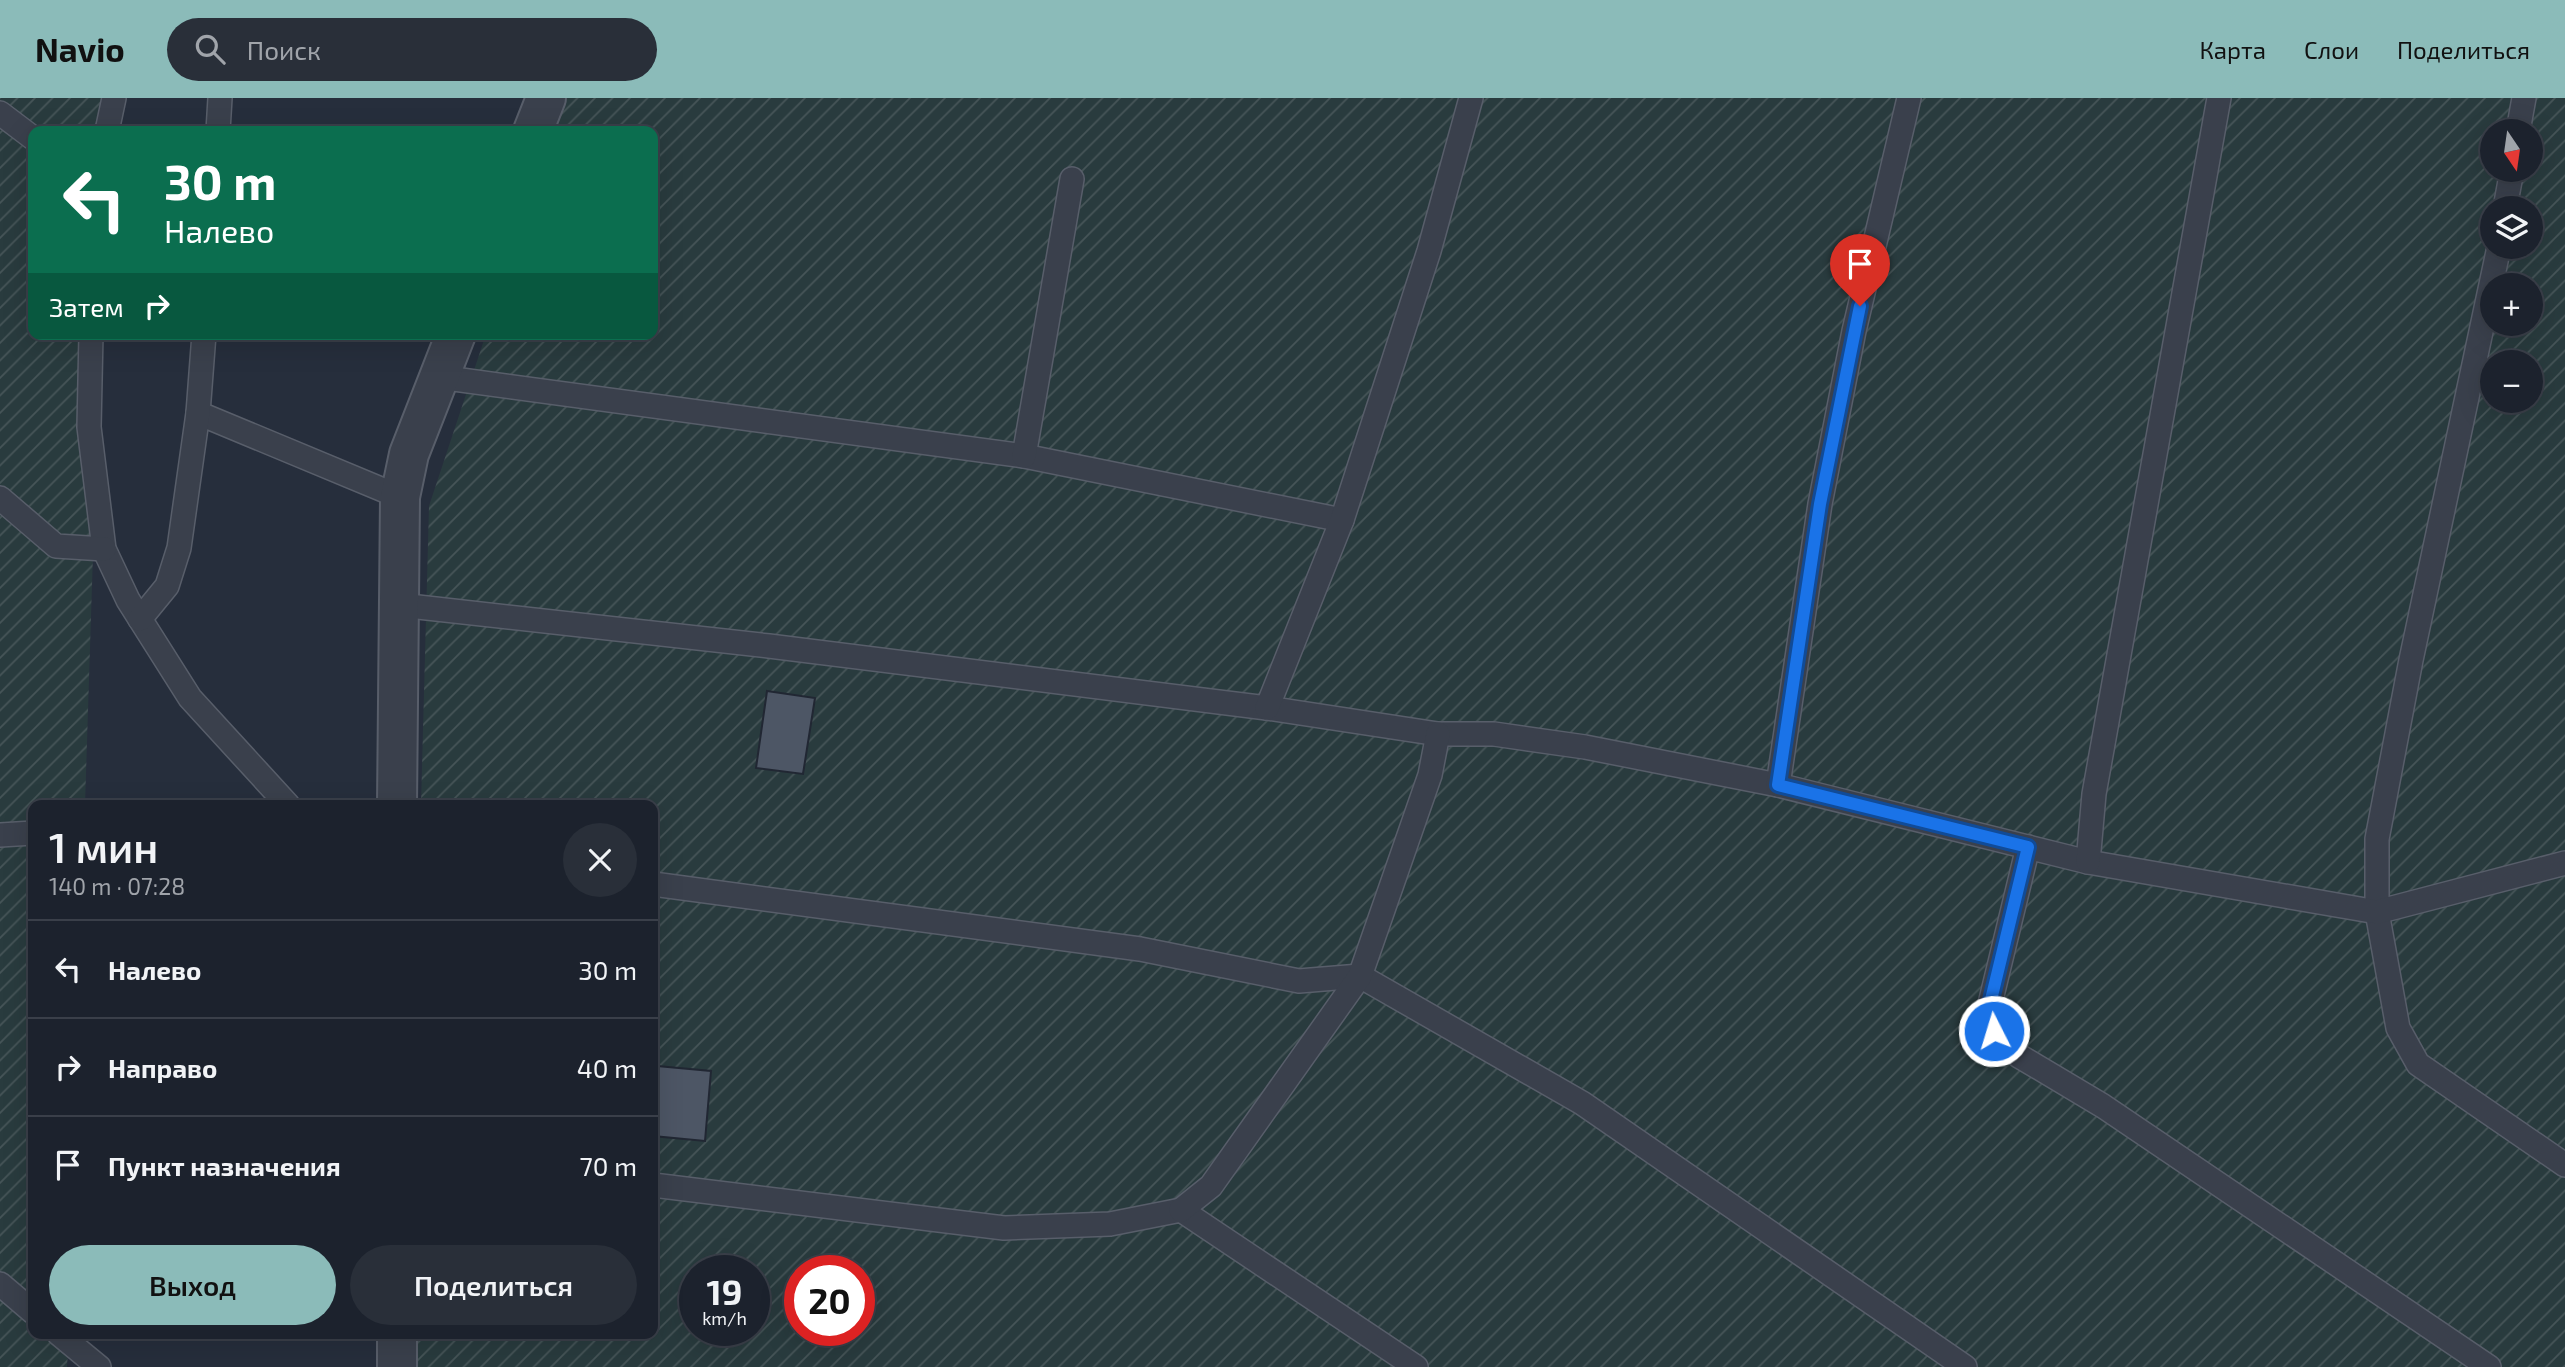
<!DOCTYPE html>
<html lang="ru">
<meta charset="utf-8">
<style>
body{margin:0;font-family:"Exo 2",sans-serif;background:#292f39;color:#f1f3f6;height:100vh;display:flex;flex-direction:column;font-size:26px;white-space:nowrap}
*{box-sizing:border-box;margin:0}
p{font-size:23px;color:#a0a4aa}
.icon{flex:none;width:38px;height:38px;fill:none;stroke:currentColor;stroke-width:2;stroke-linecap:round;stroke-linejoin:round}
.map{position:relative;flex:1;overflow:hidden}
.sheet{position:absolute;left:28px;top:702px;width:630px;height:539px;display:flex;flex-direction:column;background:#1c222d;border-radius:14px;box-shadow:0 7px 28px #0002,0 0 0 2px #3a3f49}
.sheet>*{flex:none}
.banner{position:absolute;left:28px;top:28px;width:630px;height:214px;border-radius:14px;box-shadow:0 7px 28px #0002,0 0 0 2px #3a3f49;background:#0b6e4f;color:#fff;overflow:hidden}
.needle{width:46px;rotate:167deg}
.fabs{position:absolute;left:2480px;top:21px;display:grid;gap:14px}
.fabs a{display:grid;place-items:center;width:63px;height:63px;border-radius:50%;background:#1c222d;box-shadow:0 7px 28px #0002,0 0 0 2px #3a3f49;font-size:35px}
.speed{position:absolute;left:679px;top:1157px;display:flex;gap:14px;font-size:35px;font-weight:700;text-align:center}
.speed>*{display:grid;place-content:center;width:91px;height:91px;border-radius:50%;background:#1c222d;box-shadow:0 7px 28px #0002,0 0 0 2px #3a3f49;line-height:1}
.speed small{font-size:18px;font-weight:400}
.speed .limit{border:10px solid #d22;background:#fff;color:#111}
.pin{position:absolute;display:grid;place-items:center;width:60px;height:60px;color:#fff;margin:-72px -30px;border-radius:50% 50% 50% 0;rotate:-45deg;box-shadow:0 0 7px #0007}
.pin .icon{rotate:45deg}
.me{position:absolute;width:77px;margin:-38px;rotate:355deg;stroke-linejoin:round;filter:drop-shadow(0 0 5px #0008)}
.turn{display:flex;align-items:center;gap:24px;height:147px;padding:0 21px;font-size:32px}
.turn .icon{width:91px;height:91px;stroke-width:2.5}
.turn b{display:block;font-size:49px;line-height:60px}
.then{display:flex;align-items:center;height:66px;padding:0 21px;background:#0003;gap:14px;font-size:26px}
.round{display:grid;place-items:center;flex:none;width:74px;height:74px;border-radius:37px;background:#292f39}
.head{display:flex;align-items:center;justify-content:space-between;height:119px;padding:0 21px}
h1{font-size:42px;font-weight:600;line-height:52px}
.action{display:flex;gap:14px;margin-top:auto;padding:14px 21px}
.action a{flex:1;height:80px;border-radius:42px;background:#8bbbb9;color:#111;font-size:28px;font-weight:600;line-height:80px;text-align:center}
.action a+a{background:#292f39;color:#f1f3f6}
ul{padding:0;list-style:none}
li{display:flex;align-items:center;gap:21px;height:98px;padding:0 21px;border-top:2px solid #3a3f49}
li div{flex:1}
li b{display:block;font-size:26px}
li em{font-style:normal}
header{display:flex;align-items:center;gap:42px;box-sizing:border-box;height:98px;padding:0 35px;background:#8bbbb9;color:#111}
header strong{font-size:33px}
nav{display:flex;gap:38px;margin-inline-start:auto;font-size:24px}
.search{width:490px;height:63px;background:#292f39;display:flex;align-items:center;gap:18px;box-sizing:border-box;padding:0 24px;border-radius:38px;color:#a0a4aa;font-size:26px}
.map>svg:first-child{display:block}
.garden{fill:url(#garden-furrows);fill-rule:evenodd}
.building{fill:#4d5665;stroke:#212733;stroke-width:2}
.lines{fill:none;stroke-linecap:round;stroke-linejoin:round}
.service-casing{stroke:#585e6a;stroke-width:26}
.minor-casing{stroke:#585e6a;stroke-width:42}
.service{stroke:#3a404c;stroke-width:23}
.minor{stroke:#3a404c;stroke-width:38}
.route-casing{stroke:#114b97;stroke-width:18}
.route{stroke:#1a73e8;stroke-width:12}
</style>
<header>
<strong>Navio</strong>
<div class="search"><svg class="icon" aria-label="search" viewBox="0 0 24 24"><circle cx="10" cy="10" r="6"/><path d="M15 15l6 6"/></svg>Поиск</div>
<nav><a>Карта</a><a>Слои</a><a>Поделиться</a></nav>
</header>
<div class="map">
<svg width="2565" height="1269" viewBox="0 0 2565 1269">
<defs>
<pattern id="garden-furrows" width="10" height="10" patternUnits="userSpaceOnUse" patternTransform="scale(1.75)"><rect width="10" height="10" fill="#293b3e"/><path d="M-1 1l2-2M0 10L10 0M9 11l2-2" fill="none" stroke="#465558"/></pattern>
</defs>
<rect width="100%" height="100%" fill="#262e3c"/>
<g class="garden">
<polygon points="0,0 108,0 107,33 33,33 33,236 100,236 85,707 33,707 33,1236 69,1236 67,1269 0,1269"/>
<path d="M565,0h2000v1269h-2159l1,-33h246v-529h-232l8,-299 57,-172h167v-203h-99zM2492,33h38v39h-38zM2492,110h38v39h-38zM2492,187h38v39h-38zM2492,264h38v39h-38zM695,1172h59v60h-59zM800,1172h59v60h-59z"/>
</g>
<g class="building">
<polygon points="767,593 815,600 803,676 756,670"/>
<polygon points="657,968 711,973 705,1043 653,1038"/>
</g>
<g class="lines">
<defs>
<g id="service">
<polyline points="0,15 33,40"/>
<polyline points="107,33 114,0"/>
<polyline points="218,33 220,0"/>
<polyline points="2518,33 2524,0"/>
<polyline points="2505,110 2512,72"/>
<polyline points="2499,149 2411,562 2377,741 2377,814 2398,930 2418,966 2565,1067"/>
<polyline points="91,236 89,329 104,451 128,502 190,600 288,707"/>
<polyline points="439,279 1024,358 1342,422"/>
<polyline points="198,315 400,399"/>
<polyline points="1024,358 1072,81"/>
<polyline points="0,400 56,448 104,451"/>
<polyline points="400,507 769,548 1267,610 1438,636 1494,636 1585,649 1778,687 2088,764 2377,814 2565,765"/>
<polyline points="140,521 167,488 179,450 198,315 204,236"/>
<polyline points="1267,610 1342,422 1429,153 1471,0"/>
<polyline points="1778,687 1820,406 1854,233 1909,0"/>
<polyline points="0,737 33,735"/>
<polyline points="2028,749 1989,910 1995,933 2019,958 2103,1008 2489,1269"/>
<polyline points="2088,764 2094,696 2219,0"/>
<polyline points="653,786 1140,851 1299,883 1360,878 1582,1005 1965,1269"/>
<polyline points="653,1087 1004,1130 1110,1126 1181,1112 1416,1269"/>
<polyline points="1181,1112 1211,1088 1360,878 1430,677 1438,636"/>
<polyline points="0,1186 33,1214"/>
<polyline points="59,1236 99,1269"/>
</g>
<g id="minor">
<polyline points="533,33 546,0"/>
<polyline points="397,707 400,399 409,356 456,236"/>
<polyline points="397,1269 397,1236"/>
</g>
</defs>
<use href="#service" class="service-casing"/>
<use href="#minor" class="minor-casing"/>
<use href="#service" class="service"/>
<use href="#minor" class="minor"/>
</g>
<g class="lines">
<defs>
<polyline id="route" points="1860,208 1820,406 1778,687 2028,749 1989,910 1994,933"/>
</defs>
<use href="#route" class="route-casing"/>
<use href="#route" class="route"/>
</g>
</svg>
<div class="fabs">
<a><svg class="needle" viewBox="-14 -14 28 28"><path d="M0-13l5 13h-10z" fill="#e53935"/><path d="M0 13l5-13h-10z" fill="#a0a4aa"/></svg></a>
<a><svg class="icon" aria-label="layers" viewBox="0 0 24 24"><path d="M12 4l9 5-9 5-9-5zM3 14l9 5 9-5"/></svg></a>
<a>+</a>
<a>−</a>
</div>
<div class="speed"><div>19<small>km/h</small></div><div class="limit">20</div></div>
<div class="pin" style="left:1860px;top:208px;background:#d93025"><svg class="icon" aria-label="arrive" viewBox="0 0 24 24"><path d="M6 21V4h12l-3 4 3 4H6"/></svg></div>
<svg class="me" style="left:1994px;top:933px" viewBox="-20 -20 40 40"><circle r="17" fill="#1a73e8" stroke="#fff" stroke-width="3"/><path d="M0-11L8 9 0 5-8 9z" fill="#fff"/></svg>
<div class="banner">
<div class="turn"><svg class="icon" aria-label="left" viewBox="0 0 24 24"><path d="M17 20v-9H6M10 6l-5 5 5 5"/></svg><div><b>30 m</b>Налево</div></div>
<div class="then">Затем<svg class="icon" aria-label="right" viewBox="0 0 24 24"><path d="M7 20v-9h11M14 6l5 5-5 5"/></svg></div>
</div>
<section class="sheet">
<div class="head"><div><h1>1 мин</h1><p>140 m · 07:28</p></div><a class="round"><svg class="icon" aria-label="close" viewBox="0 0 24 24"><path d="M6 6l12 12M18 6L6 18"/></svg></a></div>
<ul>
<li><svg class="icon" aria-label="left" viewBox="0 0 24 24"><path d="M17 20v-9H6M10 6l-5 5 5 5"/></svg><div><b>Налево</b></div><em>30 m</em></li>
<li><svg class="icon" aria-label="right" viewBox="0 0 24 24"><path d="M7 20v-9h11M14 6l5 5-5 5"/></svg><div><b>Направо</b></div><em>40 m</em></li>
<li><svg class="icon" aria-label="arrive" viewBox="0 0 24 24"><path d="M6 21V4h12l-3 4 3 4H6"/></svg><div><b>Пункт назначения</b></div><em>70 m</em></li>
</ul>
<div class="action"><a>Выход</a><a>Поделиться</a></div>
</section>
</div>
